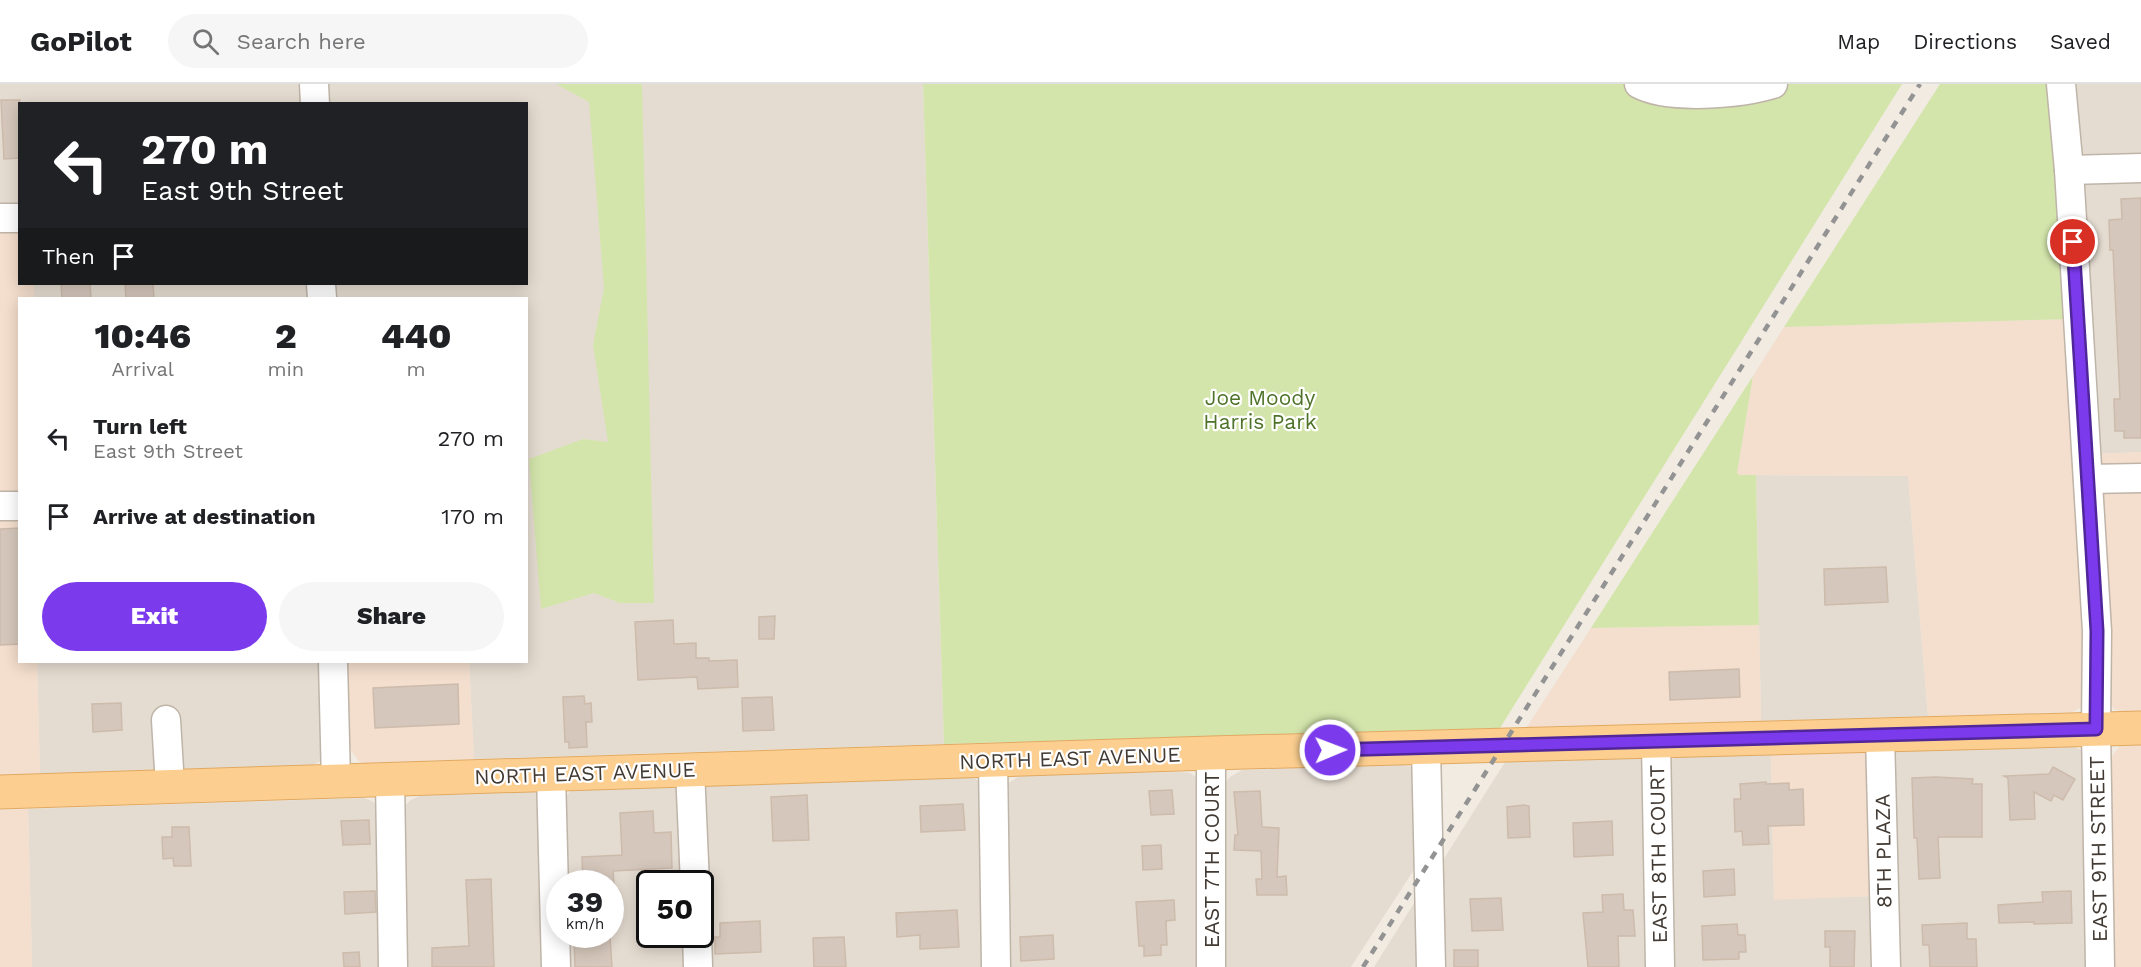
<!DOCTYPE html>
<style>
body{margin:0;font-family:"Work Sans",sans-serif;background:#f6f6f6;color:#202124;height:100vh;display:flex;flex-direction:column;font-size:22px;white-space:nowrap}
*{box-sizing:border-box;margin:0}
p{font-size:20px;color:#757577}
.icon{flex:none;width:33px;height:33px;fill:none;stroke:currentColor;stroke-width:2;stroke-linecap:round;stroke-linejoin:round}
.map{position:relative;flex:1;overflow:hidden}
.drawer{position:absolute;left:18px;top:213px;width:510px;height:366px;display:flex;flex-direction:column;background:#fff;border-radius:0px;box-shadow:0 3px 15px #0003}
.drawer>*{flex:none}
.guide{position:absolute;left:18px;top:18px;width:510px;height:183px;border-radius:0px;box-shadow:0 3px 15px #0003;background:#202124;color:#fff;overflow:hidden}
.speed{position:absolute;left:546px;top:786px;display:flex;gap:12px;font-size:30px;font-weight:700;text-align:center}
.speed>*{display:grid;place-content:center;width:78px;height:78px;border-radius:50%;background:#fff;box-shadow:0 3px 15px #0003;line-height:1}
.speed small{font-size:15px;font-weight:400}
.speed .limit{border:3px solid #111;border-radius:9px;background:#fff;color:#111}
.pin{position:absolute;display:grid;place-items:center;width:51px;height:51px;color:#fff;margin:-26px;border:3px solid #fff;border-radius:50%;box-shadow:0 2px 6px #0007}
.me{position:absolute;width:66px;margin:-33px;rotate:89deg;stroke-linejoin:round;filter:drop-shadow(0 0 4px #0008)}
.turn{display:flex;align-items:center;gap:21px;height:126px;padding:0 24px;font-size:27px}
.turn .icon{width:78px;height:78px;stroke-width:2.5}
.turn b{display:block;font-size:42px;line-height:51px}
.then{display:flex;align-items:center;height:57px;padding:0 24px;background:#0003;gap:12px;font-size:22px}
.eta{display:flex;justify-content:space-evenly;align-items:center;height:102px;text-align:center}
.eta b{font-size:36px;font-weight:800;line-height:42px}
.action{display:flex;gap:12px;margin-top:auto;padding:12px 24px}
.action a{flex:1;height:69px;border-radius:36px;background:#7c3aed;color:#fff;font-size:24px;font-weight:800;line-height:69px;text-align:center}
.action a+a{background:#f6f6f6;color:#202124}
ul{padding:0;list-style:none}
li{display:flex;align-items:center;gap:18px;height:78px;padding:0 24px}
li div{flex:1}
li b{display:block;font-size:22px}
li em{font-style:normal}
header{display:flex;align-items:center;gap:36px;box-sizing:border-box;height:84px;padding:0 30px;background:#fff;border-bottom:2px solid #e0e0e0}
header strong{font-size:28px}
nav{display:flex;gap:33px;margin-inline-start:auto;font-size:21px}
.search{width:420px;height:54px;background:#f6f6f6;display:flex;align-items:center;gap:15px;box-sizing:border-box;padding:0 21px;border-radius:33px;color:#757577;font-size:22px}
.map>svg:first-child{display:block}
.residential{fill:#e5dcd1}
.commercial{fill:#f4decd}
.green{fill:#d3e5ab}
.building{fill:#d5c7bb;stroke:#cdbbac;stroke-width:1.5}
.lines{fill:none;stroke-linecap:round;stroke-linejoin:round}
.minor-casing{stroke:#bfb4a8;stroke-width:31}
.major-casing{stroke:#e1a961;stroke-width:35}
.minor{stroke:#fff;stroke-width:28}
.major{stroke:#fccf90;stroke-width:33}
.rail{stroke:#939393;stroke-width:4.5;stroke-dasharray:8 8;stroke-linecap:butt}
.route-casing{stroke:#51269a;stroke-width:15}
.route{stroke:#7c3aed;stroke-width:10}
.labels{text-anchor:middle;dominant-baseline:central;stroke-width:4.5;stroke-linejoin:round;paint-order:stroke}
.park-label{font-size:21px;fill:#4e7228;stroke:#fff}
.street-label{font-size:21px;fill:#423a33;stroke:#fff}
</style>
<header>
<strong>GoPilot</strong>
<div class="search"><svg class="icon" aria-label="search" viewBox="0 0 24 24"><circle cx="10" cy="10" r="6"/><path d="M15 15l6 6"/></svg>Search here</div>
<nav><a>Map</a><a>Directions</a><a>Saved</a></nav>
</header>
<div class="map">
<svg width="2141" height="883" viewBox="0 0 2141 883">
<rect width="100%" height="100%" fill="#f1ebe2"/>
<g class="residential">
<polygon points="0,0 305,0 306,19 20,20 19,124 0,125"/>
<polygon points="323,0 923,0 944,660 474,675 469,578 526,578 526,214 332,214 332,200 526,200 526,20 324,19"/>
<polygon points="2071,0 2141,0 2141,74 2079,76"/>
<polygon points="2141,93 2141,368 2097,370 2081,95"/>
<polygon points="34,200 311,200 312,214 34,214"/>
<polygon points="1756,391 1908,392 1928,632 1761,637"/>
<polygon points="37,578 325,578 322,677 312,681 40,691"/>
<polygon points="2071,662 2082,666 2091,883 1894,883 1894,669 1900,667"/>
<polygon points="1771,671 1774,815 1874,812 1876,883 1670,883 1669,678 1674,674 1681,673"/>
<polygon points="1638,674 1644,677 1651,883 1442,883 1438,784 1505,678"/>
<polygon points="1402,680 1412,683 1419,778 1351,883 1219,883 1224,700 1230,693 1242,686"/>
<polygon points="1180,688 1190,689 1197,694 1204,883 1005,883 1007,700 1018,693 1027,691"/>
<polygon points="970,693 976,695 982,701 987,883 706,883 699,712 701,705 706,702"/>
<polygon points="673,703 678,705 685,799 650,800 650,850 687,851 688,883 565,883 564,851 610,850 610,800 562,800 563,714 572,706"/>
<polygon points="536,707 538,708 545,883 403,883 403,723 411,716 419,712"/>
<polygon points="364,714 372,717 377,722 383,883 32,883 28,725"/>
<polygon points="1421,808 1422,883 1374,883"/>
</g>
<g class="commercial">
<polygon points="19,141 20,200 34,200 34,214 20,214 19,412 0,413 0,142"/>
<polygon points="2072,235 2089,515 2083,622 2072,628 1928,632 1908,392 1739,391 1737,389 1753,292 1784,243"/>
<polygon points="2141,368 2141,630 2123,629 2114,625 2110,619 2097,370"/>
<polygon points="19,429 20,578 37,578 40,691 0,692 0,430"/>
<polygon points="1759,541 1761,637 1527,643 1591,544"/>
<polygon points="344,578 469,578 474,675 365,679 360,678 349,664"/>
<polygon points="2141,657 2141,883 2107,883 2108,677 2120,662 2125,659"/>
<polygon points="1869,668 1874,812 1774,816 1771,671"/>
<polygon points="28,725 32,883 0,883 0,726"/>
</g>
<g class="green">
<polygon points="556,0 642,0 654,519 620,519 594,509 541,525 529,375 583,355 608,358 593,261 604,204 589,18"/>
<polygon points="923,0 1902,0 1500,644 944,660"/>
<polygon points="1940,0 2050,0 2072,235 1784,243"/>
<polygon points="1753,292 1737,389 1739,391 1756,391 1759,541 1591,544"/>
</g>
<g class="building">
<polygon points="1,16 20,16 20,74 4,75"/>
<polygon points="2141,114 2141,354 2124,354 2124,347 2115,347 2114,315 2120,315 2113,166 2110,166 2109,136 2122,135 2121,115"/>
<polygon points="61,200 90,200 91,214 62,214"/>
<polygon points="125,200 153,200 154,214 126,214"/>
<polygon points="20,444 20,560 0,561 0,445"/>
<polygon points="1886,483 1888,518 1825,521 1824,485"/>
<polygon points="775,532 774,555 759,555 759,533"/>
<polygon points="673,536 674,560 696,559 696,574 709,574 709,577 737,576 738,603 698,605 697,593 638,596 635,538"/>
<polygon points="1739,585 1740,613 1670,616 1669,588"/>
<polygon points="458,600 459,640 375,644 373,604"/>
<polygon points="584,612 585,620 591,619 592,638 586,638 587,663 569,664 569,658 565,658 563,613"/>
<polygon points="772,613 774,646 743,647 742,614"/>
<polygon points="121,619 122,646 93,648 92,620"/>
<polygon points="2053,683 2075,695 2063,716 2054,711 2051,717 2034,708 2035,735 2010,736 2008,694 2004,692 2049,690"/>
<polygon points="1936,693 1973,695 1972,700 1982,700 1982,753 1938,753 1940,794 1919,795 1917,754 1914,754 1912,694"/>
<polygon points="1766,698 1766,700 1789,699 1789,706 1803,705 1804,741 1768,742 1769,760 1743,761 1742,747 1735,748 1734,715 1741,715 1740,700"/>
<polygon points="1172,706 1174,730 1151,731 1149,707"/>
<polygon points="1260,707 1262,743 1279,744 1277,793 1286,792 1287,811 1257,811 1256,795 1262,795 1261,767 1234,766 1235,751 1238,751 1234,708"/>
<polygon points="807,711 809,756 773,757 771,713"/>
<polygon points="963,720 965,746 921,748 920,722"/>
<polygon points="1524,721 1529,722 1530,753 1508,754 1507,723"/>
<polygon points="653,727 654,749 671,748 672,784 613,787 614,800 583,800 582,773 622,771 620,729"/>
<polygon points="369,736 370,760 343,761 341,737"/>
<polygon points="1612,737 1613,771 1574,773 1573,739"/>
<polygon points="172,743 189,743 191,782 174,782 173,774 163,775 162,753 172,753"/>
<polygon points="1161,761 1162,785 1143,786 1142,762"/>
<polygon points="1734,785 1735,811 1704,813 1703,787"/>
<polygon points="491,795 494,883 432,883 432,864 469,862 466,796"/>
<polygon points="375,807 376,828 345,830 344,808"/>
<polygon points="2071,807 2072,839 2034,840 2034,838 1999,839 1998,821 2043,818 2042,808"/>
<polygon points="1623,810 1624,826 1633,826 1635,852 1618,852 1619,883 1588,883 1583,829 1603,828 1602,811"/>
<polygon points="1501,814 1503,846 1472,847 1470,815"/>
<polygon points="1174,816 1175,836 1166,837 1167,861 1161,861 1161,871 1144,872 1144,862 1139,862 1136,818"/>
<polygon points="957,826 959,863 920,865 920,851 897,853 896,829"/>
<polygon points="760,837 761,868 715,870 715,853 720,853 720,839"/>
<polygon points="1967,839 1967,855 1976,855 1977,883 1930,883 1929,861 1923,861 1922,841"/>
<polygon points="1737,840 1738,851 1745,851 1746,868 1739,868 1739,875 1703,876 1702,842"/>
<polygon points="1825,847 1855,847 1854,883 1830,883 1830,863 1825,863"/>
<polygon points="1053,851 1054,875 1021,877 1020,853"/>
<polygon points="610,853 612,883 575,883 574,855"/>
<polygon points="844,853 846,883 814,883 813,854"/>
<rect x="1454" y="866" width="24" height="17"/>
<polygon points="359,868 360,883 344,883 343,869"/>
</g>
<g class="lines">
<defs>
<g id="minor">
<polyline points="314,0 315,20"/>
<path d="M1639,0c30,16 102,10 134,0"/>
<polyline points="2061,0 2069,86 2097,547 2096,645 2100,883"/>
<polyline points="2069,86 2141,84"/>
<polyline points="0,134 20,134"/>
<polyline points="321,200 322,214"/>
<polyline points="2088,395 2141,394"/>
<polyline points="0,422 20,422"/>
<polyline points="333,578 336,697"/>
<polyline points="166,636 170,702"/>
<polyline points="1880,651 1886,883"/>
<polyline points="1656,657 1660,883"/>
<polyline points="1426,664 1431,883"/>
<polyline points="1211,669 1211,883"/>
<polyline points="993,676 996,883"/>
<polyline points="690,686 695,800"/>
<polyline points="551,690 556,883"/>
<polyline points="390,696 393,883"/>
<polyline points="697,850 698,883"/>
</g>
<polyline id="major" points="0,708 1211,669 2141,644"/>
</defs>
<use href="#minor" class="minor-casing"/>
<use href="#major" class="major-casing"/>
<use href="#minor" class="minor"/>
<use href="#major" class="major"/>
<polyline class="rail" points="1363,883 1920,0"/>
</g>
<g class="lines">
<defs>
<polyline id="route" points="1330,666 2096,645 2097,547 2073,158"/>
</defs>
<use href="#route" class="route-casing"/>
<use href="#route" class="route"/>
</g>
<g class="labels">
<g class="park-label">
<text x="1260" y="313">Joe Moody<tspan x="1260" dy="24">Harris Park</tspan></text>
</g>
<g class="street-label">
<text transform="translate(1070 674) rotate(-2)">NORTH EAST AVENUE</text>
<text transform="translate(585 689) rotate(-2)">NORTH EAST AVENUE</text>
<text transform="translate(2098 765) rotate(-91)">EAST 9TH STREET</text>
<text transform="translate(1883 767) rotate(-91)">8TH PLAZA</text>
<text transform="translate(1658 770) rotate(-91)">EAST 8TH COURT</text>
<text transform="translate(1211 776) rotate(-90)">EAST 7TH COURT</text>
</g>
</g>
</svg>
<div class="speed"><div>39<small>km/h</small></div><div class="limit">50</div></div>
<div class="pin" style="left:2073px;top:158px;background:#d93025"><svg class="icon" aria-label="arrive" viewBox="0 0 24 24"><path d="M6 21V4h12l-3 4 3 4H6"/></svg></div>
<svg class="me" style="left:1330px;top:666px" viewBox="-20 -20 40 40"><circle r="17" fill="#7c3aed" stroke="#fff" stroke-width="3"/><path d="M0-11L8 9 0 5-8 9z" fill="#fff"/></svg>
<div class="guide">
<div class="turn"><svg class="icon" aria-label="left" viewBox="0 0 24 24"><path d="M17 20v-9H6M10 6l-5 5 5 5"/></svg><div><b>270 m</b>East 9th Street</div></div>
<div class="then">Then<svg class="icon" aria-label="arrive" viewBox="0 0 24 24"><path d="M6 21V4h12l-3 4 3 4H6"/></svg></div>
</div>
<section class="drawer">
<div class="eta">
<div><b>10:46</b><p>Arrival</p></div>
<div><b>2</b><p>min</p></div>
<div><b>440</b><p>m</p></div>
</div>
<ul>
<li><svg class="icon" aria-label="left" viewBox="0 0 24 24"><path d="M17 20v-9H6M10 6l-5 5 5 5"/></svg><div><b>Turn left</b><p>East 9th Street</p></div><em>270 m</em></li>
<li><svg class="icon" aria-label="arrive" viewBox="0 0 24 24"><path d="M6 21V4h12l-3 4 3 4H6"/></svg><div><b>Arrive at destination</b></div><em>170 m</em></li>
</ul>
<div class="action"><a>Exit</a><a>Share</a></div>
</section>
</div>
